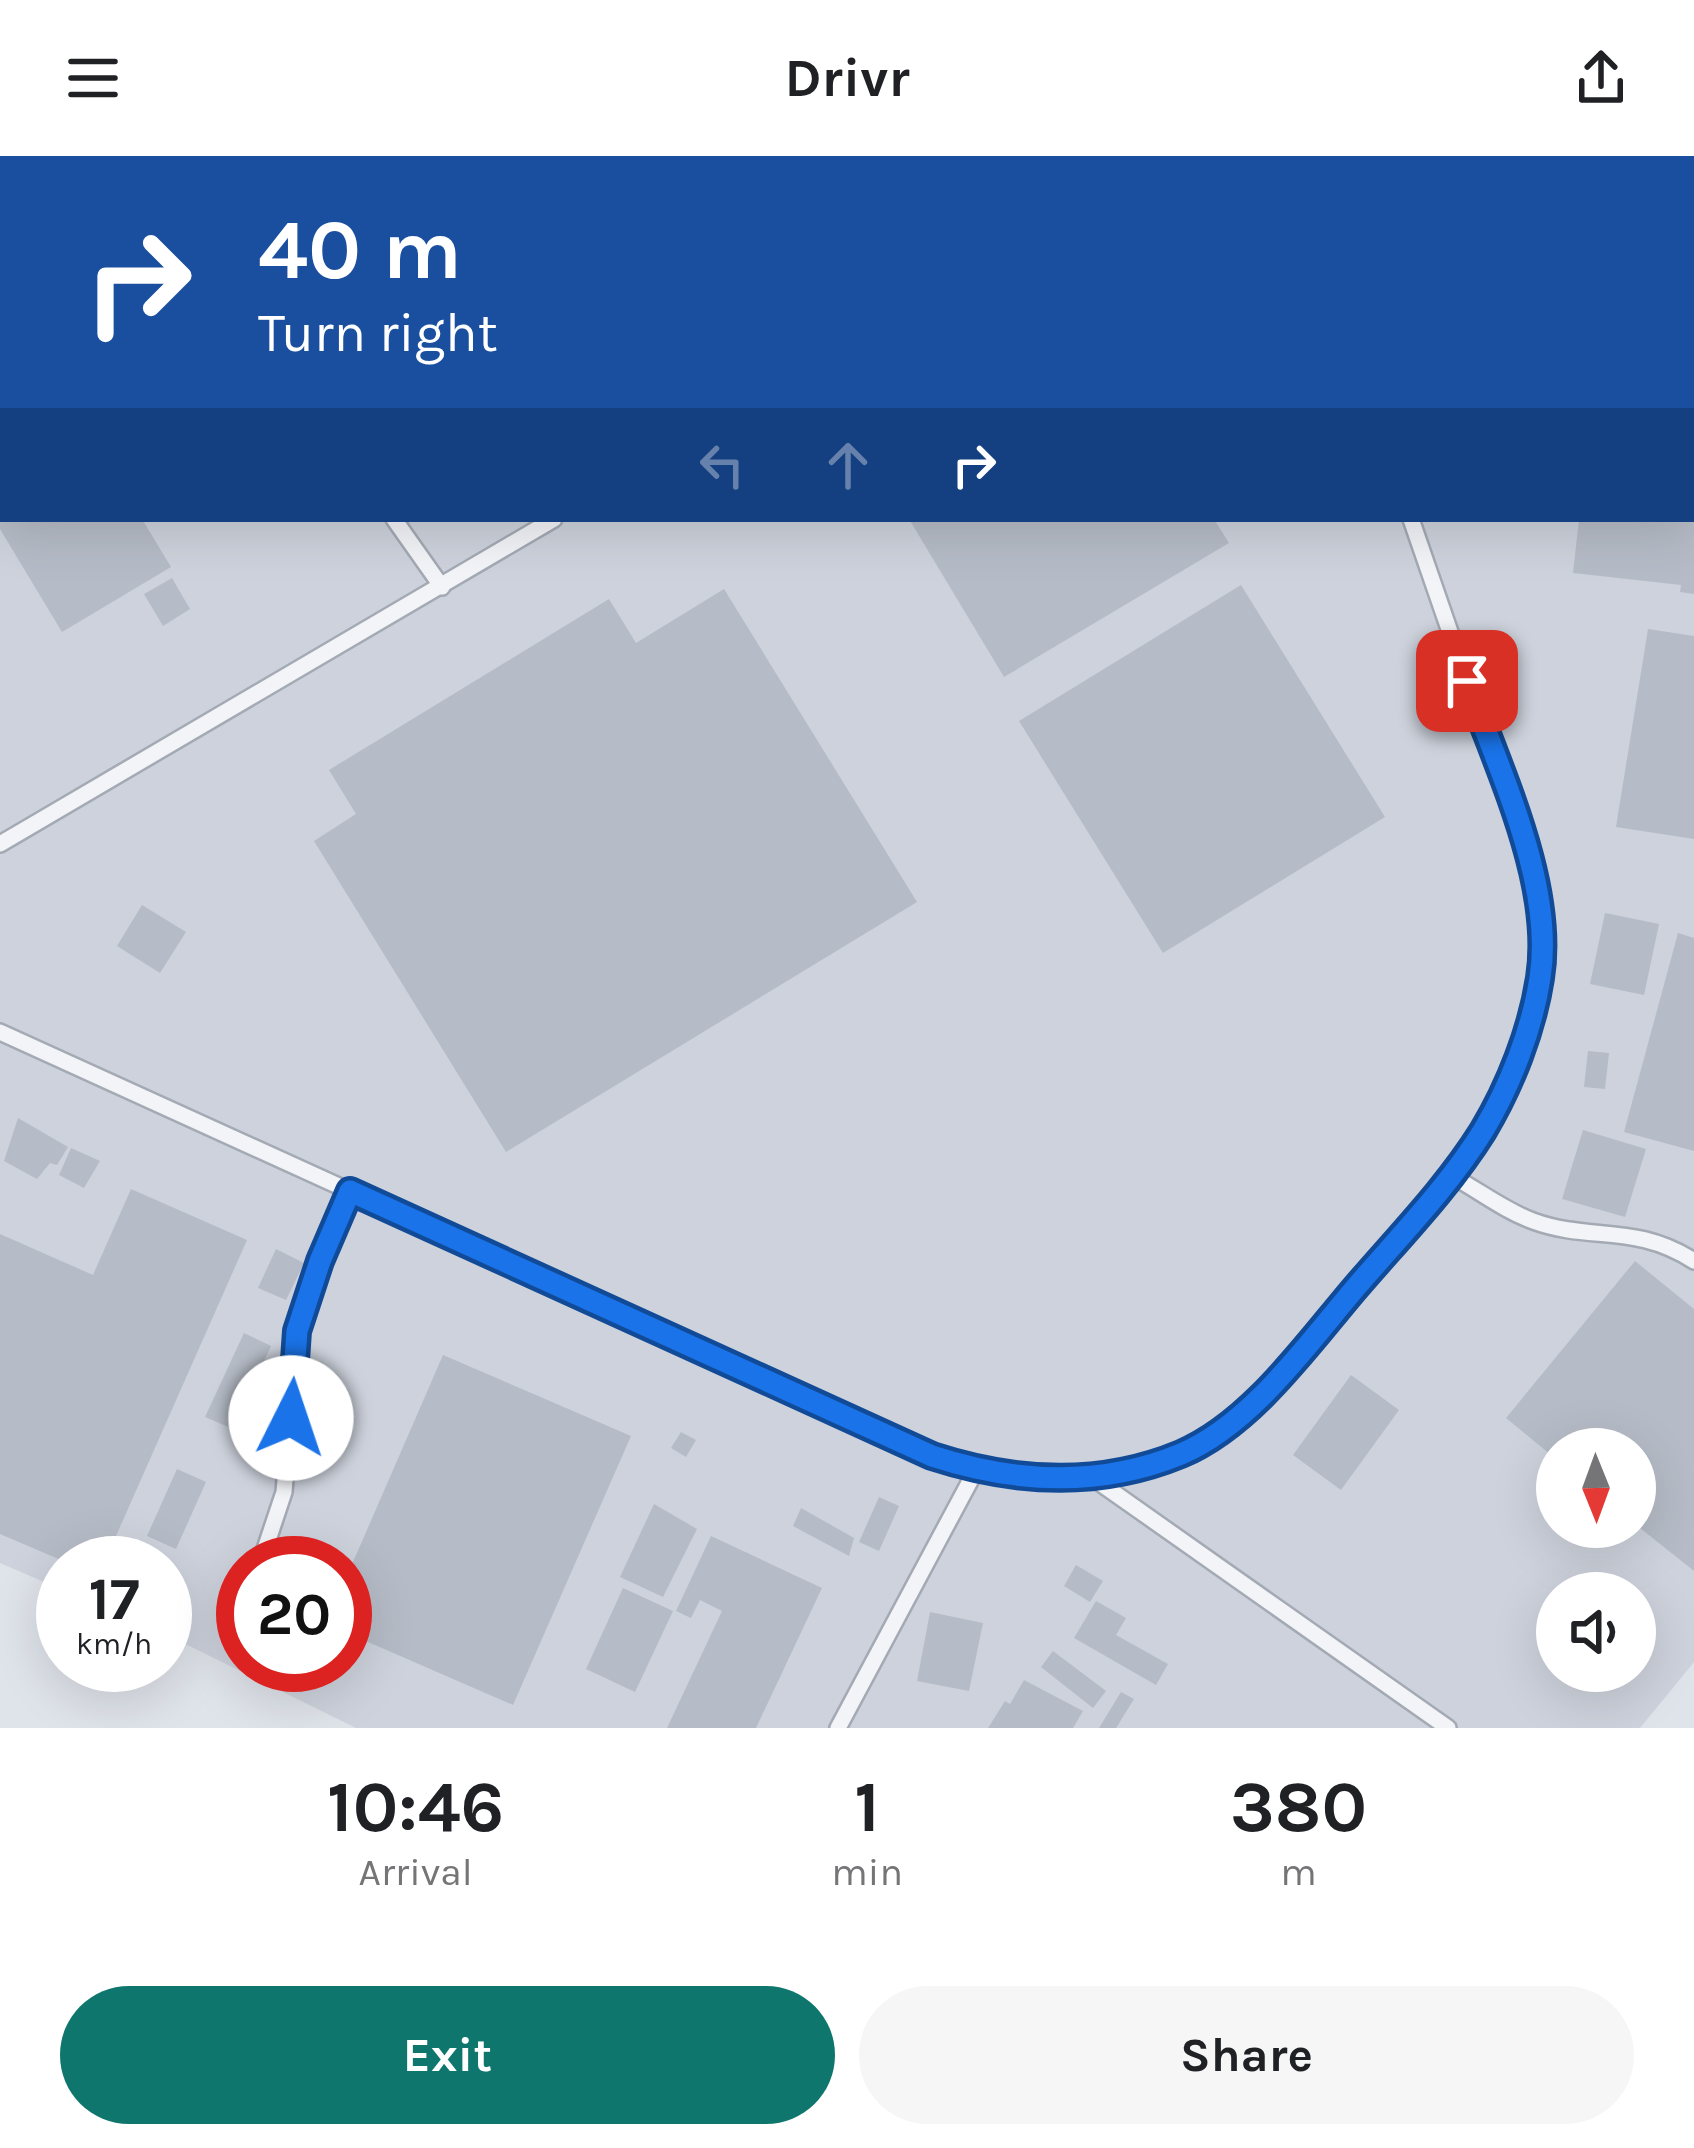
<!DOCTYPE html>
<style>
body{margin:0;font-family:Karla,sans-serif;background:#f6f6f6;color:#202124;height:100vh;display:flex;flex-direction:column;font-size:45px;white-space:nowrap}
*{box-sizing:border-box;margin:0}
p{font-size:39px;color:#757577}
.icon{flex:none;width:66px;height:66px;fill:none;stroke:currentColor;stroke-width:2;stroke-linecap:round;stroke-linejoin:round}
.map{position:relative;height:1572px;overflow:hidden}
.sheet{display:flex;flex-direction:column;background:#fff;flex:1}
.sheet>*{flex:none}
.banner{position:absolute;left:0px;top:0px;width:1695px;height:366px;box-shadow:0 12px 48px #0002;background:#1a4fa0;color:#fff;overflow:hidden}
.needle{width:78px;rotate:179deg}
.tools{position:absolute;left:1536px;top:1272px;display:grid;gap:24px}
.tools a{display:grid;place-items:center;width:120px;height:120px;border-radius:50%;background:#fff;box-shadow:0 12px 48px #0002;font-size:60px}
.speed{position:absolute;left:36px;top:1380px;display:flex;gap:24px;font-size:60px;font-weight:700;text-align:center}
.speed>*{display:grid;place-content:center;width:156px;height:156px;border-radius:50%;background:#fff;box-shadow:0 12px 48px #0002;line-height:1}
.speed small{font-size:30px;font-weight:400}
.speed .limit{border:18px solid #d22;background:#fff;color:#111}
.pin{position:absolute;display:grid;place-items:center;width:102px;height:102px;color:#fff;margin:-51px;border-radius:24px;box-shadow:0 6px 18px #0006}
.me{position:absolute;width:132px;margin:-66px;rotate:4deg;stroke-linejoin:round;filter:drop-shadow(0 0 9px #0008)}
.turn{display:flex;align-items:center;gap:42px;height:252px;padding:0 60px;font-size:54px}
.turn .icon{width:156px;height:156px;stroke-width:2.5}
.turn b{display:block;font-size:84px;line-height:102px}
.lanes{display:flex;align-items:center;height:114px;padding:0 60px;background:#0003;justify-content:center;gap:60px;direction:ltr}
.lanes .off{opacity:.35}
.eta{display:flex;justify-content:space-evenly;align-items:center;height:204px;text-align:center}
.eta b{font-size:72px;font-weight:700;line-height:84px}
.cta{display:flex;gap:24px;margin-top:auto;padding:24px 60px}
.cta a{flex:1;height:138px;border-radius:72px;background:#0f766e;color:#fff;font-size:48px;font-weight:700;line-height:138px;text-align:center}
.cta a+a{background:#f6f6f6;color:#202124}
header{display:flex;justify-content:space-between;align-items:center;height:156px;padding:0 60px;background:#fff;font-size:54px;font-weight:700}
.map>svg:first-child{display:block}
.built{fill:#cdd2dc;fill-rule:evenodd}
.building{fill:#b6bcc7}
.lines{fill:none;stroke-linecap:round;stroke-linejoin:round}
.service-casing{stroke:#a4aab4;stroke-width:20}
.service{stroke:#f3f4f8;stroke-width:15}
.route-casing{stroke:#114b97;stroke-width:30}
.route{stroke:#1a73e8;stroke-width:21}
</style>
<header><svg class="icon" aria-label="menu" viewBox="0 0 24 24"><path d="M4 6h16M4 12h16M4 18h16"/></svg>Drivr<svg class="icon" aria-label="share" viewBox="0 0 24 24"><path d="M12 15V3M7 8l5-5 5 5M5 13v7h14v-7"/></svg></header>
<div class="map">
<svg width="1694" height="1572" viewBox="0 0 1694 1572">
<rect width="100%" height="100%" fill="#dfe3ea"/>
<path class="built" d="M0,0h1694v1506l-54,66h-1284l-191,-94v-71h-102v27l-63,-27zM3,3h1689v360h-1689zM1557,1293h78v78h-78zM243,1407h102v102h-102zM1557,1437h78v78h-78z"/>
<g class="building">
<polygon points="0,363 142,363 171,411 62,476 0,373"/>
<polygon points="909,363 1214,363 1229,387 1004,521"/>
<polygon points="1579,363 1694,363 1694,438 1680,436 1681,429 1573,417"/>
<polygon points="172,422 190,453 163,470 144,438"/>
<polygon points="1241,429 1385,661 1163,797 1019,565"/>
<polygon points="724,433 917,746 506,996 314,685 356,658 329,614 609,443 636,487"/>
<polygon points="1648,473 1694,480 1694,683 1616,671"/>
<polygon points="142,749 186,776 160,817 117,790"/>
<polygon points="1605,757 1659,768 1644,839 1590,828"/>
<polygon points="1678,777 1694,782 1694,995 1624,976"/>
<polygon points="1588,895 1609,897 1605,933 1584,931"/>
<polygon points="18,962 68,991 57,1009 50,1007 37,1023 4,1005"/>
<polygon points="1583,974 1646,993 1625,1061 1562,1043"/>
<polygon points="71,992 100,1005 84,1032 59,1019"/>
<polygon points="131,1033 247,1084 104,1407 68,1407 0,1378 0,1078 93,1119"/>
<polygon points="276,1093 304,1107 286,1144 258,1132"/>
<polygon points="1635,1105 1694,1153 1694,1415 1635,1368 1635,1293 1557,1293 1557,1304 1506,1262"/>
<polygon points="244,1177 271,1190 233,1273 205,1261"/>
<polygon points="443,1199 631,1280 513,1549 345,1476 345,1407 313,1407 320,1392 353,1406"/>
<polygon points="1351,1219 1399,1254 1341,1334 1293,1299"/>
<polygon points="681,1276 696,1284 686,1301 671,1292"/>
<polygon points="177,1313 206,1326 176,1393 147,1380"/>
<polygon points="879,1341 899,1350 879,1395 859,1386"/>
<polygon points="654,1348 697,1373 663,1441 620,1421"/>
<polygon points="801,1352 854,1382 849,1400 793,1370"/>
<polygon points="711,1380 822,1432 756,1572 667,1572 722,1455 700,1444 691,1462 676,1455"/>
<polygon points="1076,1409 1103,1425 1090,1446 1064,1430"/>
<polygon points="623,1432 673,1455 635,1536 586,1513"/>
<polygon points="1096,1445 1126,1462 1116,1479 1168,1508 1156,1529 1074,1482"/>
<polygon points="930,1456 983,1467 969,1535 917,1525"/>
<polygon points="1053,1495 1106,1535 1093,1552 1041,1511"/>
<polygon points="1024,1524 1083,1555 1073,1572 988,1572 1005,1545 1010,1548"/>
<polygon points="1121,1536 1134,1543 1116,1572 1099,1572"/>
</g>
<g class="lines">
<defs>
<g id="service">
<polyline points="11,0 13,3"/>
<polyline points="160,0 162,3"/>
<polyline points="1285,0 1286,3"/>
<polyline points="1150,3 1155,0"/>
<polyline points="0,164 3,162"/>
<polyline points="394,363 442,431"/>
<polyline points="0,688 554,363"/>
<polyline points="0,876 932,1300 1027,1323 1093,1322 1183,1297 1257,1245 1452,1020 1485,971 1521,895 1541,819 1537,728 1411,363"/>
<path d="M1452,1020c26,14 53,35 81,45 57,21 102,2 161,40"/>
<polyline points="1093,1322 1448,1572"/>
<polyline points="264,1396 284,1336 297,1175 320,1104 350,1035"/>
<polyline points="838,1572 976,1314"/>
</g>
</defs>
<use href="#service" class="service-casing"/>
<use href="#service" class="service"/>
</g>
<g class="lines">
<defs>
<path id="route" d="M291,1262l6,-87 23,-70 30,-70 582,265c83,27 167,32 249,-2 71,-30 127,-111 176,-168 43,-50 91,-99 126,-155 27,-45 49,-101 57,-153 15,-94 -42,-209 -73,-297"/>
</defs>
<use href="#route" class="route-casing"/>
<use href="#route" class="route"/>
</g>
</svg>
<div class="tools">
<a><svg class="needle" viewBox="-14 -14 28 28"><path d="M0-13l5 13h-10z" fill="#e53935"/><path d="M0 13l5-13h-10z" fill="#757577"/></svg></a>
<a><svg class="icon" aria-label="sound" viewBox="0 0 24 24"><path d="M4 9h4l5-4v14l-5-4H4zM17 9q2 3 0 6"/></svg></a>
</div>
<div class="speed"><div>17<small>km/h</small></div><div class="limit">20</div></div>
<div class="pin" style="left:1467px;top:525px;background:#d93025"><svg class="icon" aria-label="arrive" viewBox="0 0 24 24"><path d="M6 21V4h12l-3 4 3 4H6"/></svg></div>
<svg class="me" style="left:291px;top:1262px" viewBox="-20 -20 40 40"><circle r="19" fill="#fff"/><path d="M0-13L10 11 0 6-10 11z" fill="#1a73e8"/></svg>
<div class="banner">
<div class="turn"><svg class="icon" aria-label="right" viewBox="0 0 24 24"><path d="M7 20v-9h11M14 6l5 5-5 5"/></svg><div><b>40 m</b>Turn right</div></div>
<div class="lanes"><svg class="icon off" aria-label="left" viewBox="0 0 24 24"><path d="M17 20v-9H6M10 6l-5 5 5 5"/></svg><svg class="icon off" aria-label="ahead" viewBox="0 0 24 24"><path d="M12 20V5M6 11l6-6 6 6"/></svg><svg class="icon" aria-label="right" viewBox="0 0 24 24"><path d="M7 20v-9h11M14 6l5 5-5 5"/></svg></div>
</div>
</div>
<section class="sheet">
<div class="eta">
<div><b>10:46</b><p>Arrival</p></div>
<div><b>1</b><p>min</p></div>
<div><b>380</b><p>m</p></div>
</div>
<div class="cta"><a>Exit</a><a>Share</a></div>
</section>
